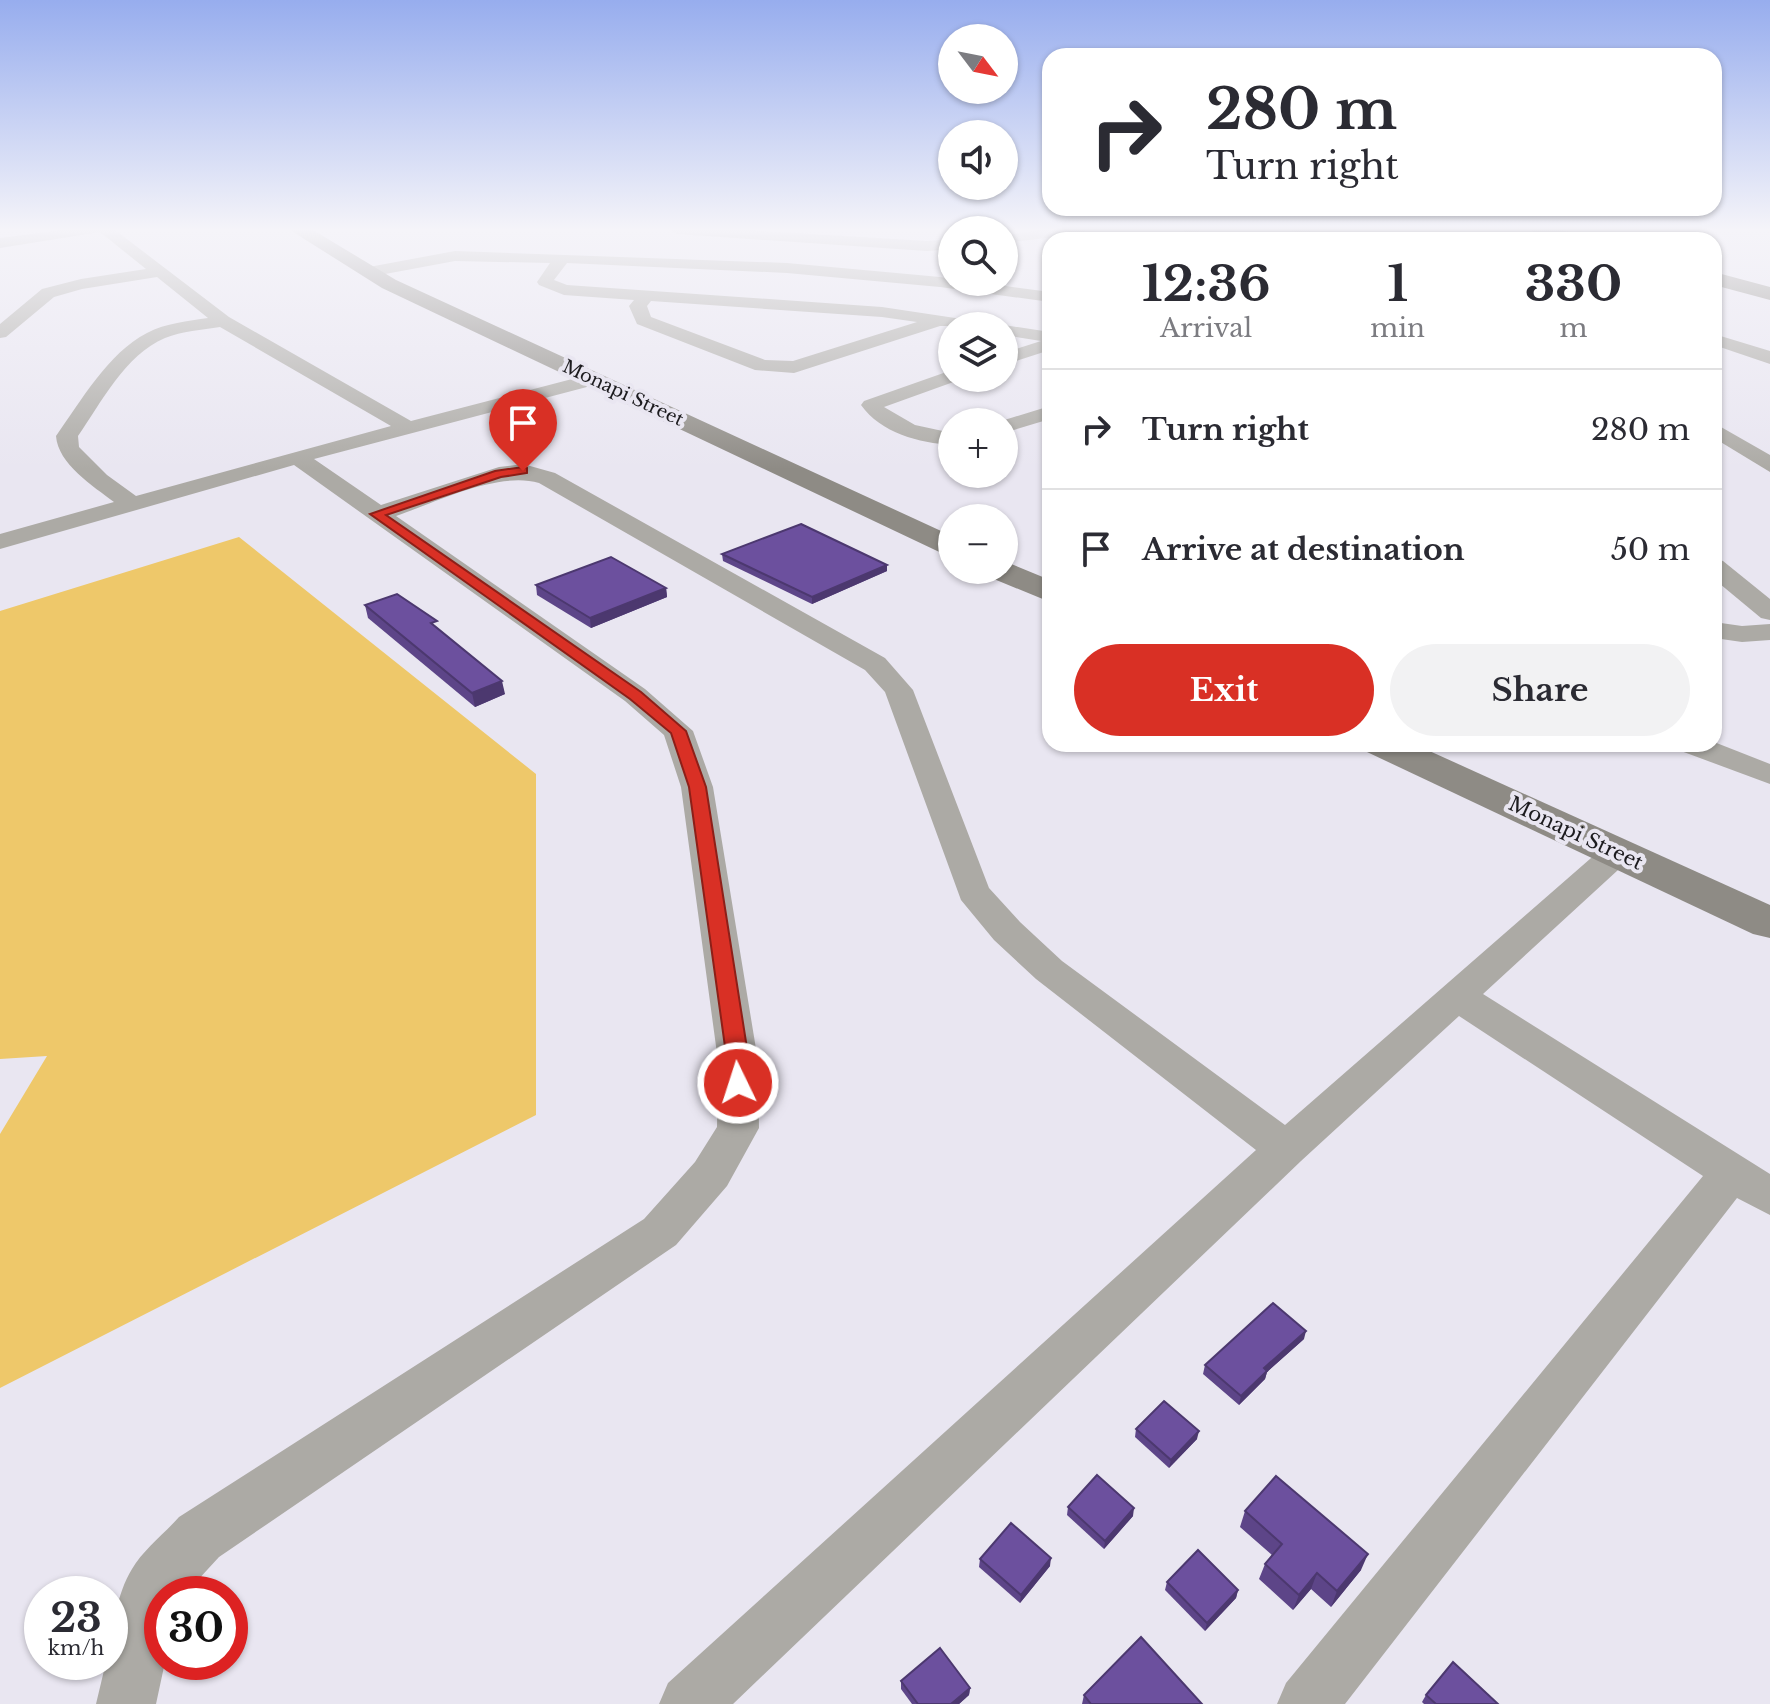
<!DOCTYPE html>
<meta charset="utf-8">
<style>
body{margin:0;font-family:"Libre Baskerville",serif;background:#f2f2f3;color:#2b2b33;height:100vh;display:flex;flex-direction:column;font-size:30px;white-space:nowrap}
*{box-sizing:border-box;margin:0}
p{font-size:26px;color:#7c7c81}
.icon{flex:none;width:44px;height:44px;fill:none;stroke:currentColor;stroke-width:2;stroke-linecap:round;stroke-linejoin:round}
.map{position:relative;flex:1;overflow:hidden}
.side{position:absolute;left:1042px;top:232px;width:680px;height:520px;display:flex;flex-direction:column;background:#fff;border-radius:24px;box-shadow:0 2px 6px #0004}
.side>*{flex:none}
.hud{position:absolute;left:1042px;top:48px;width:680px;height:168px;border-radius:24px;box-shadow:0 2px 6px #0004;background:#fff;color:#2b2b33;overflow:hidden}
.needle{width:52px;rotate:122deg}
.tools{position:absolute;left:938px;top:24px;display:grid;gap:16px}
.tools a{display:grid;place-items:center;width:80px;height:80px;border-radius:50%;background:#fff;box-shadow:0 2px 6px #0004;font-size:40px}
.speed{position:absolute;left:24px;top:1576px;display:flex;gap:16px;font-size:40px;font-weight:700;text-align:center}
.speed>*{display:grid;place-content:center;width:104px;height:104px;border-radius:50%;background:#fff;box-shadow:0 2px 6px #0004;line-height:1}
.speed small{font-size:20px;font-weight:400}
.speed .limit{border:12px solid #d22;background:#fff;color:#111}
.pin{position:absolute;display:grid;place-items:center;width:68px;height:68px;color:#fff;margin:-82px -34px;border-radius:50% 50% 50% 0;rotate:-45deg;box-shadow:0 0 8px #0007}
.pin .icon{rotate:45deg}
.me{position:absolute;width:88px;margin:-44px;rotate:356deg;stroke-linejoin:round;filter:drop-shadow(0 0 6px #0008)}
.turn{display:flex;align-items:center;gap:28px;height:168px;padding:0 32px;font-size:36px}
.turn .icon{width:104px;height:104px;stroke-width:2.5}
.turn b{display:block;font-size:56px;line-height:68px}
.eta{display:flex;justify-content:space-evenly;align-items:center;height:136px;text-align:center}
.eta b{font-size:48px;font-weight:700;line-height:56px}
.cta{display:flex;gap:16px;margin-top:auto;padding:16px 32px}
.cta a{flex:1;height:92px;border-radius:48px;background:#d93025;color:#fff;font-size:32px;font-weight:700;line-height:92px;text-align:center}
.cta a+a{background:#f2f2f3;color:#2b2b33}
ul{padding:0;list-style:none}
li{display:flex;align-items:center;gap:24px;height:120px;padding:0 32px;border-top:2px solid #e1e1e2}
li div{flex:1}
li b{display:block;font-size:30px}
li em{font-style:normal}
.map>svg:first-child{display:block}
.green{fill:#eec86a}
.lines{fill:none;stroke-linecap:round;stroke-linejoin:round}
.street{fill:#acaaa5;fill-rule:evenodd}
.secondary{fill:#8e8b85;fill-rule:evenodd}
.wall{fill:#5d4588}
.shaded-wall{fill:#4c386f}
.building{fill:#6c509e;stroke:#4c386f;stroke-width:2}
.route{fill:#d93025;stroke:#8d1f18;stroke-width:2}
.labels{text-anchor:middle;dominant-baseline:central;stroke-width:8;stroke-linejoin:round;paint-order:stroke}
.far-street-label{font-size:18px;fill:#1c1b1e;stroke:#e9e6f1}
.street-label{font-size:20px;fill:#1c1b1e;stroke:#e9e6f1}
</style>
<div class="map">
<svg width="1770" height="1704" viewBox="0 0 1770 1704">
<rect width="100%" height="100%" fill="#e9e6f1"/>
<polygon class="green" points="239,537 536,774 536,1115 0,1388 0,1134 47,1056 0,1059 0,611"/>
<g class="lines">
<g class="street">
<path d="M62,230h53l114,87 182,104 184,-48 7,2 3,4 -3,4 -288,76 67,46 118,-38 24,-3 32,9 330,185 28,32 76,198 31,34 42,39 223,164 321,-280 12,-3 12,3 5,7 -5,7 -147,135 287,180v41l-33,-17 -392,506h-68l9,-21 417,-507 -244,-160 -158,145 -568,543h-74l9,-21 588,-533 -220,-171 -42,-39 -33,-40 -76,-208 -20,-22 -326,-187c-41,-12 -103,19 -143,33l249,173 48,42 20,56 45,274 1,67 -32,58 -51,59 -457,312 -34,37h-23v68h3l-9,42h-60l10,-42h4c0,-28 7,-69 22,-93 11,-19 32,-35 47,-52l465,-298 51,-57 22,-35 1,-66 -37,-274 -17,-52 -39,-34 -331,-236 -294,84v-15l114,-32c-21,-16 -56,-38 -58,-66 25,-35 52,-83 91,-103 19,-10 41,-12 61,-15l-51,-41 -75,12 -28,8 -48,40 -6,1v-14l42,-35 39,-10 65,-10 -46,-37 -100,16v-10zM220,327l171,99 -255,70 -29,-21 -28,-28 -1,-11c23,-33 47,-81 87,-98 17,-7 37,-8 55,-11z"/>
<polygon points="670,230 747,230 927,241 952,239 952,249 927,251 677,234"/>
<polygon points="1042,230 1087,230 1080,234 1004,243 1004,235"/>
<polygon points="1183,230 1198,230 1207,240 1192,240"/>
<polygon points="1292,230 1308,230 1319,240 1303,240"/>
<path d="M455,251l332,12 153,14 12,2v3h24l74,10v10l-110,-15 -153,-14 -220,-10 -13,17 13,5 315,22 93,14 9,5h-44l-146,47 -39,-3 -118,-46 -8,-18 5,-6 -70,-5 -25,-10 -2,-3 13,-19 -95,-2 -86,16 -8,-5 8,-5zM651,301l231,16 35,5 -124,39 -28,-1 -114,-43 -4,-11z"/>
<polygon points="1004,325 1050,332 1050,350 1004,365 1004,353 1041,341 1004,335 1004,326 999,326"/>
<polygon points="1714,334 1770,351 1770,364 1714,345"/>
<path d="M952,370v8h8l-1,2 -75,27 31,18 37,8v12c-33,-2 -71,-12 -91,-40l3,-4z"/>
<polygon points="1050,406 1050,419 1004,433 1004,422 998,422"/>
<polygon points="1714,423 1770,455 1770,472 1714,438"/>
<polygon points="1714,558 1723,561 1770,599 1770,620 1761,618 1714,579"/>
<polygon points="1714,622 1742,626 1770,624 1770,640 1742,642 1714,638"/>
<polygon points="1714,742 1770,764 1770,784 1681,751 1677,744"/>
</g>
<g class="secondary">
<polygon points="290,230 313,230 396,280 952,536 952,558 382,288"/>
<path d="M1531,230h31l21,6 3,4c-19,0 -42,3 -55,-10z"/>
<polygon points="1714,272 1770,287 1770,300 1714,285"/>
<polygon points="1004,561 1050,580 1050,602 989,577 985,570 1004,570"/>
<polygon points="1361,744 1414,744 1770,905 1770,938 1753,934 1367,752"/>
</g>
</g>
<g class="wall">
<polygon points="722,554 887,571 812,604 723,561"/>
<polygon points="536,585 666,588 667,597 591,628 537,595"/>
<polygon points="365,605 439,629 505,694 475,707 368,618"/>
<polygon points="1304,1339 1267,1372 1265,1379 1239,1405 1203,1374 1205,1365"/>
<polygon points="1136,1429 1197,1439 1169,1468 1135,1437"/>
<polygon points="1068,1507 1133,1516 1104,1549 1067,1515"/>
<polygon points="1245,1511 1361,1570 1331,1607 1311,1589 1293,1610 1259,1579 1265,1564 1272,1555 1240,1527"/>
<polygon points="980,1559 1050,1566 1020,1603 979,1567"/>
<polygon points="1167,1582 1238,1590 1236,1598 1205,1631 1165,1590"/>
<polygon points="901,1681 970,1688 969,1695 959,1704 912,1704 901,1689"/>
<polygon points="1084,1695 1202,1704 1082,1704"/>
<polygon points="1426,1695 1498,1704 1424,1704 1422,1702"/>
</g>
<g class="shaded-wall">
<polygon points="887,565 887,571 812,604 812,597"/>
<polygon points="666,588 667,597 591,628 590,618"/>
<polygon points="502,681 505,694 475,707 472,693"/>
<polygon points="1306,1331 1304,1339 1267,1372 1265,1379 1239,1405 1241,1396 1264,1368"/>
<polygon points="1199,1431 1197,1439 1169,1468 1171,1460"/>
<polygon points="1134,1508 1133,1516 1104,1549 1105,1541"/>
<polygon points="1368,1554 1361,1570 1331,1607 1337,1591"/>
<polygon points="1051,1558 1050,1566 1020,1603 1021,1595"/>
<polygon points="1317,1573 1311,1589 1293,1610 1299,1595"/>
<polygon points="1238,1590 1236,1598 1205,1631 1207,1623"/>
<polygon points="970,1688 969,1695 959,1704 951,1704"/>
</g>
<g class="building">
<polygon points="801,524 887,565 812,597 722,554"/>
<polygon points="611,557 666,588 590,618 536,585"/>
<polygon points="397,594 437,621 431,623 502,681 472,693 365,605"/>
<polygon points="1273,1303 1306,1331 1264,1368 1267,1371 1241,1396 1205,1365"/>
<polygon points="1164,1401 1199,1431 1171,1460 1136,1429"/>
<polygon points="1097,1475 1134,1508 1105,1541 1068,1507"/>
<polygon points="1276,1476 1368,1554 1337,1591 1317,1573 1299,1595 1265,1564 1282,1544 1245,1511"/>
<polygon points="1011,1523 1051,1558 1021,1595 980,1559"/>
<polygon points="1198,1550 1238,1590 1207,1623 1167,1582"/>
<polygon points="1141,1637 1202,1704 1091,1704 1084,1695"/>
<polygon points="940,1648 970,1688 951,1704 918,1704 901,1681"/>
<polygon points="1453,1662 1498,1704 1436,1704 1426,1695"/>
</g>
<linearGradient id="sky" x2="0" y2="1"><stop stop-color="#97adee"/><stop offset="0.49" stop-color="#f5f4f9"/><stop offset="1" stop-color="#f5f4f9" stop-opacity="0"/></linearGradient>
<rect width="1770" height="469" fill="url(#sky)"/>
<polygon class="route" points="523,467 527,468 527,473 501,477 386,515 641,692 686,731 706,787 749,1061 749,1083 746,1089 738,1091 730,1089 727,1083 727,1061 689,787 671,733 630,699 370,514 495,471"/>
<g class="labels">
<g class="far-street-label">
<text transform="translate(623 393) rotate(25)">Monapi Street</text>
</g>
<g class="street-label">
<text transform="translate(1576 833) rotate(25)">Monapi Street</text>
</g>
</g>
</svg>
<div class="tools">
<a><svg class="needle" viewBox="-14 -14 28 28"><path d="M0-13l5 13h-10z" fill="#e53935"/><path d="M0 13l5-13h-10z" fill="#7c7c81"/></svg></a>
<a><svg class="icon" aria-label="sound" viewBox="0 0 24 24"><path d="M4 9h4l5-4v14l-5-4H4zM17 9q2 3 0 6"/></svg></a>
<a><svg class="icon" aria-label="search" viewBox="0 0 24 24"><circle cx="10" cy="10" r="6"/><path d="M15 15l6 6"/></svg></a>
<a><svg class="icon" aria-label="layers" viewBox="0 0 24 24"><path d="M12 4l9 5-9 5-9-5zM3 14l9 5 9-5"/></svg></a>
<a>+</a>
<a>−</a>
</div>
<div class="speed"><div>23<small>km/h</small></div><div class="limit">30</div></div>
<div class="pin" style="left:523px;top:471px;background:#d93025"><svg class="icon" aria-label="arrive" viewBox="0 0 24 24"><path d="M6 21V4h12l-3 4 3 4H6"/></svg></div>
<svg class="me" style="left:738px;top:1083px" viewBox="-20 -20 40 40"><circle r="17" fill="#d93025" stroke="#fff" stroke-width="3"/><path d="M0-11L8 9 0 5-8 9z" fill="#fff"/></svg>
<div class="hud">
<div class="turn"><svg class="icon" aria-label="right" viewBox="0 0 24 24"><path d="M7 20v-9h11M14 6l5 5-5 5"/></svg><div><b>280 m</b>Turn right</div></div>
</div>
<section class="side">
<div class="eta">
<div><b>12:36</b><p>Arrival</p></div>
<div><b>1</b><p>min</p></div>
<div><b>330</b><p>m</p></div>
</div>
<ul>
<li><svg class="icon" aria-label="right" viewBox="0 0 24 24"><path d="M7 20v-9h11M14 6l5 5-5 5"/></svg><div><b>Turn right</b></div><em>280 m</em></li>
<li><svg class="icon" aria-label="arrive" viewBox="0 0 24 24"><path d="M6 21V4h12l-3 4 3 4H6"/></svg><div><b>Arrive at destination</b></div><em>50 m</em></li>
</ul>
<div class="cta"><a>Exit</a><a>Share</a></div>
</section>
</div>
